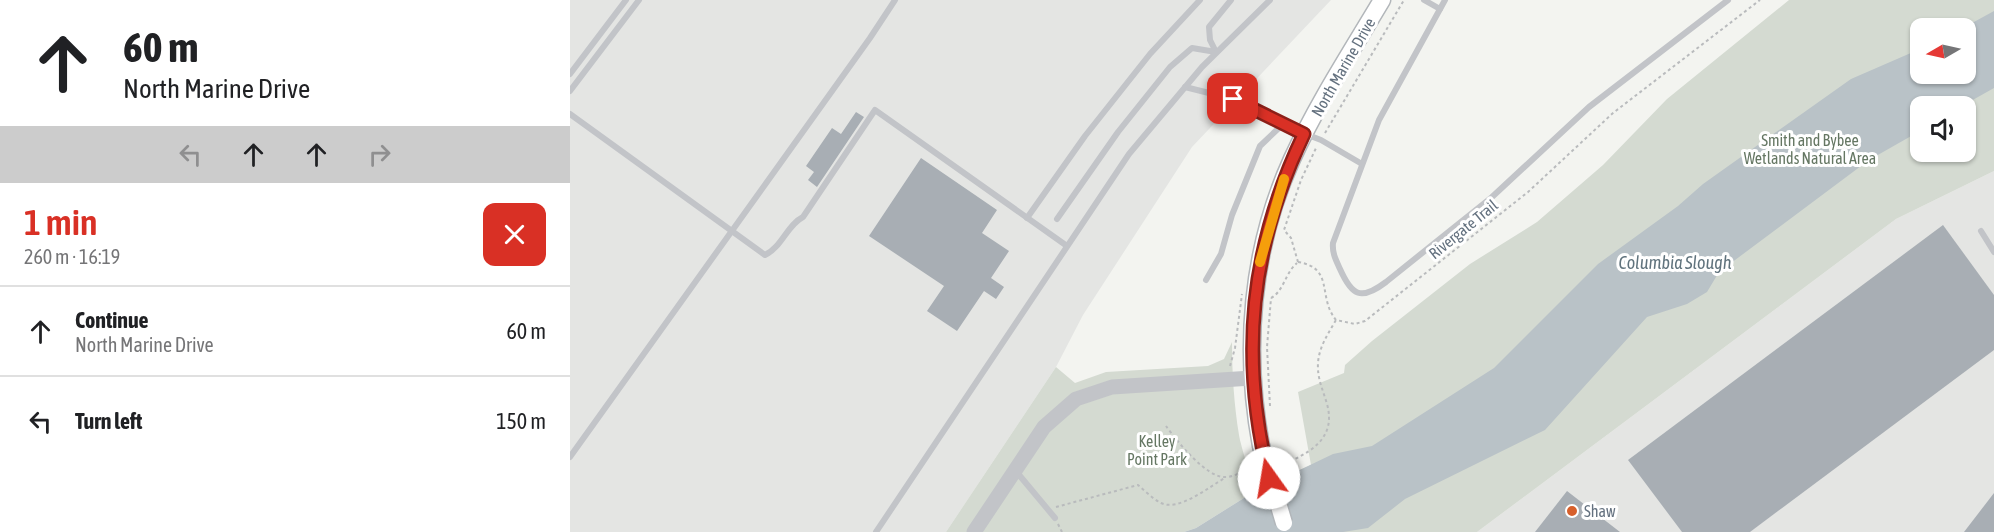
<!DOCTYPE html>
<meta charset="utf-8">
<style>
body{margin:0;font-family:"Asap Condensed",sans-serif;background:#f6f6f6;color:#202124;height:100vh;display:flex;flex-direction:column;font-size:22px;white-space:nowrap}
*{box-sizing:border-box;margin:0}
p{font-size:20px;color:#757577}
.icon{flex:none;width:33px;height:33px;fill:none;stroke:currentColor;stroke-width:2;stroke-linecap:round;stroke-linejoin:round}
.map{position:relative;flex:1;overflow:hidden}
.sheet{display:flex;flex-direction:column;background:#fff;width:570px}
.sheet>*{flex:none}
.hud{background:#fff;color:#202124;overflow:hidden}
.needle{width:39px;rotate:261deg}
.fabs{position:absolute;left:1340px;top:18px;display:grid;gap:12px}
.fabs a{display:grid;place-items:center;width:66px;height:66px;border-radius:12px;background:#fff;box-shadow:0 2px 4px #0004;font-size:30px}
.pin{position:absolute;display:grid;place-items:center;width:51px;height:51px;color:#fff;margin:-26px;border-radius:12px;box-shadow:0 3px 9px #0006}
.me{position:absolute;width:66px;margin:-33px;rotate:347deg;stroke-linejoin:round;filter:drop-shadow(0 0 4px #0008)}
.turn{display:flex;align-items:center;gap:21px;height:126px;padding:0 24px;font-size:27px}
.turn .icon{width:78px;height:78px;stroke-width:2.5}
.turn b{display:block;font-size:42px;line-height:51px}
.lanes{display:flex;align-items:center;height:57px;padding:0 24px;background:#0003;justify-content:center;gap:30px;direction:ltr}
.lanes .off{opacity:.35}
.round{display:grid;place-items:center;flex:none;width:63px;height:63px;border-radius:12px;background:#f6f6f6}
.head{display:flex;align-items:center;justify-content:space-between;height:102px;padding:0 24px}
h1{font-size:36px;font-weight:600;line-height:45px;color:#d93025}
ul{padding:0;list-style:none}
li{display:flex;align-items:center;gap:18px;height:90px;padding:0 24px;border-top:2px solid #e0e0e0}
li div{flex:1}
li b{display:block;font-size:22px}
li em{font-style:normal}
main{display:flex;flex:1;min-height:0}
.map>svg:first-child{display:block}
.built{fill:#e4e5e3}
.green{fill:#d4dad1;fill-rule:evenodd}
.water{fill:#b9c2c7}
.building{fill:#a8aeb4}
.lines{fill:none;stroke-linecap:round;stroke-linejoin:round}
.secondary-casing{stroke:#b2b6ba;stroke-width:19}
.path{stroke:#b9bbbd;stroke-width:2;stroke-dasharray:3 3;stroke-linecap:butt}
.service{stroke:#c2c4c8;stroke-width:6}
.tertiary{stroke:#c2c4c8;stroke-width:15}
.secondary{stroke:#fff;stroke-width:16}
.secondary-bridge-casing{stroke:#b2b6ba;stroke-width:19;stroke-linecap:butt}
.secondary-bridge{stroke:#fff;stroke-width:16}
.route-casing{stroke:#8d1f18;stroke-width:15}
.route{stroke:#d93025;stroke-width:10}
.slow{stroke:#f59e0b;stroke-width:10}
.poi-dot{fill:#d7602c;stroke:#fff;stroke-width:2}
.labels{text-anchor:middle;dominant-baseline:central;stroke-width:6;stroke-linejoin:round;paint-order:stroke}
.street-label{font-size:16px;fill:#64717f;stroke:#fff}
.park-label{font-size:16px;fill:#657763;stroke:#fff}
.poi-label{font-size:16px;fill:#64717f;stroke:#fff;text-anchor:start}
.water-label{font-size:18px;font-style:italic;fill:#60737d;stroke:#fff}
</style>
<main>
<section class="sheet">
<div class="hud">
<div class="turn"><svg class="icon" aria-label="ahead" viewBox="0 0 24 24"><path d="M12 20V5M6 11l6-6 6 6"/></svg><div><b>60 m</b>North Marine Drive</div></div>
<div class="lanes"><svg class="icon off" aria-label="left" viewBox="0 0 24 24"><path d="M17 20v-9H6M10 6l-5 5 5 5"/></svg><svg class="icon" aria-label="ahead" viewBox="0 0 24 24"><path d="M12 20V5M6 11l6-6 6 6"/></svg><svg class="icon" aria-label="ahead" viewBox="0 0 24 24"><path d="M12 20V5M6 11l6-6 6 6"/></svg><svg class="icon off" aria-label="right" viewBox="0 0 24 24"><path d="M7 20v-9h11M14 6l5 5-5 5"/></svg></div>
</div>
<div class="head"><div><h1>1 min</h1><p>260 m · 16:19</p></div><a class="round" style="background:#d93025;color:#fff"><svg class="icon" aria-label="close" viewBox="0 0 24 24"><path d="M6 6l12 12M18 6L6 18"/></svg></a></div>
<ul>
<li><svg class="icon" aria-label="ahead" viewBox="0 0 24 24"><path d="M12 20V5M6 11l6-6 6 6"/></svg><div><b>Continue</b><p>North Marine Drive</p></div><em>60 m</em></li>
<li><svg class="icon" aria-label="left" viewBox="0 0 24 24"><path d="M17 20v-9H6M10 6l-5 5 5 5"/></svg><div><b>Turn left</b></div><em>150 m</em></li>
</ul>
</section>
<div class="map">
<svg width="1424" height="532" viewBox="0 0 1424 532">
<rect width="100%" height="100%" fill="#f3f4f0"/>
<g class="built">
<polygon points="0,0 761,0 622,147 513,315 486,367 376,532 0,532"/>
<polygon points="1424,171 1424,532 907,532 1326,219"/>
</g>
<g class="green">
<path d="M1219,0h205v171l-98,48 -419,313h-175l-20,-54 29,-13 -13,-73 46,-19 1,-8 27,-24 98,-77 67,-42 66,-57 64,-66zM1350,28h45v46h-45zM1350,106h45v46h-45z"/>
<path d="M662,342c0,31 2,62 7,93 2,13 15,49 13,58l-56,35 -12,4h-238l110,-165 19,16 31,-11 102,-6 16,-7z"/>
</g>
<polygon class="water" points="1424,11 1424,88 1392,106 1350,106 1350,131 1299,160 1149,272 1137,292 1117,304 1077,317 975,430 835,499 798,528 773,532 614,532 626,528 682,493 763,454 802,446 924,368 1028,264 1108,206 1133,184 1281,79 1350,49 1350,74 1395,74 1393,28"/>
<g class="building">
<polygon points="286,112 294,117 247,187 238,180 244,172 236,166 262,128 271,134"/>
<polygon points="351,158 427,210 412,233 439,251 421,278 434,287 426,299 414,291 387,331 357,311 374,286 299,236"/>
<polygon points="1373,225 1424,295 1424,350 1180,532 1112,532 1058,460"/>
<polygon points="997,491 1050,532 965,532"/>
<polygon points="1424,493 1424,532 1394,532"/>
</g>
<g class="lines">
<defs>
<path id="secondary" d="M691,446c-18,-96 -10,-197 31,-287 25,-55 59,-107 90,-159"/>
</defs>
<use href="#secondary" class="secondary-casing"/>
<g class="path">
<polyline points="755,133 834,0"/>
<path d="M728,262c37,6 19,35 38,58l19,4 10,-3 163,-129 85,-79 147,-113"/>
<polyline points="728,262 721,238 714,230 731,180 747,146"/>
<path d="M701,298c13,-7 14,-25 26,-35"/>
<polyline points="660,366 665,348 672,294"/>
<polyline points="700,406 697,347 701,298"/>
<path d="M596,426c10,14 41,53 60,51 10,0 17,-8 27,-7"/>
<path d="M709,466c29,-12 58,-26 48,-62 -4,-14 -10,-26 -9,-41 1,-16 10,-29 18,-43"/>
<path d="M486,507l82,-22c7,6 15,14 23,18 18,9 49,-17 64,-25"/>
<polyline points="488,524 492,532"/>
</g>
<g class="service">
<polyline points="854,0 870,9"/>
<path d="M875,0l-66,120 -46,123c-1,10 3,17 7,26 12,27 21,32 46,13l106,-85 97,-90 139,-107"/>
<polyline points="646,52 640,40 639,27 661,0"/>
<polyline points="0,74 56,0"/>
<polyline points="615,87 663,99 712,125 751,140 792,164"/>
<polyline points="0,91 69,0"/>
<path d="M0,114l195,141c17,-8 22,-30 38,-38l72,-107 192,136"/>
<polyline points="457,218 515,136 580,54 630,0"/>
<polyline points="487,219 548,132 600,67 622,48 646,52"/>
<polyline points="1411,231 1424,252"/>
<polyline points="636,280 651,254 662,215 690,146 712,125"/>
<polyline points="0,457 300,38 325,0"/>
<polyline points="445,470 485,518"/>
<polyline points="306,532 559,154 632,67 700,0"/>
</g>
<polyline class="tertiary" points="404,532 474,427 506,399 542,387 682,378"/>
<use href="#secondary" class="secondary"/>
<defs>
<polyline id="secondary-bridge" points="691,446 714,523"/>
</defs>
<use href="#secondary-bridge" class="secondary-bridge-casing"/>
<use href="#secondary-bridge" class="secondary-bridge"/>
</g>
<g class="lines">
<defs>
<path id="route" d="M663,99l71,35c-54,113 -65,222 -35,344"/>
</defs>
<use href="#route" class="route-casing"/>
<use href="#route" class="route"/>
<polyline class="slow" points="690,262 714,179"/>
</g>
<circle class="poi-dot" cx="1002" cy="511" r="6"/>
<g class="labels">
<g class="street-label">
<text transform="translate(773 67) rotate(-60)">North Marine Drive</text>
<text transform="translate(893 229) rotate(-39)">Rivergate Trail</text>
</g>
<g class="park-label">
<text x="1240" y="140">Smith and Bybee<tspan x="1240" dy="18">Wetlands Natural Area</tspan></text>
<text x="587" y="441">Kelley<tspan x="587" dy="18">Point Park</tspan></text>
</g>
<g class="poi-label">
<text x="1014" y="511">Shaw</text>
</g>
<g class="water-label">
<text x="1105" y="262">Columbia Slough</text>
</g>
</g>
</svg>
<div class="fabs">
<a><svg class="needle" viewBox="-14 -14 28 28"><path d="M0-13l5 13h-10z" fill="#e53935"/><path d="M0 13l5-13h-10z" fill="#757577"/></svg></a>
<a><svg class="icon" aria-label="sound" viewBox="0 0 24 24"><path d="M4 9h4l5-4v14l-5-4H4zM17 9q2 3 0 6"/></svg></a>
</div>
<div class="pin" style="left:663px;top:99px;background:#d93025"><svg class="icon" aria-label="arrive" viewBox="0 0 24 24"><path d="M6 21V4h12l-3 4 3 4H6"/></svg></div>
<svg class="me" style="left:699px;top:478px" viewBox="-20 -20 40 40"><circle r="19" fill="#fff"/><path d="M0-13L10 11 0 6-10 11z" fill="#d93025"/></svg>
</div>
</main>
